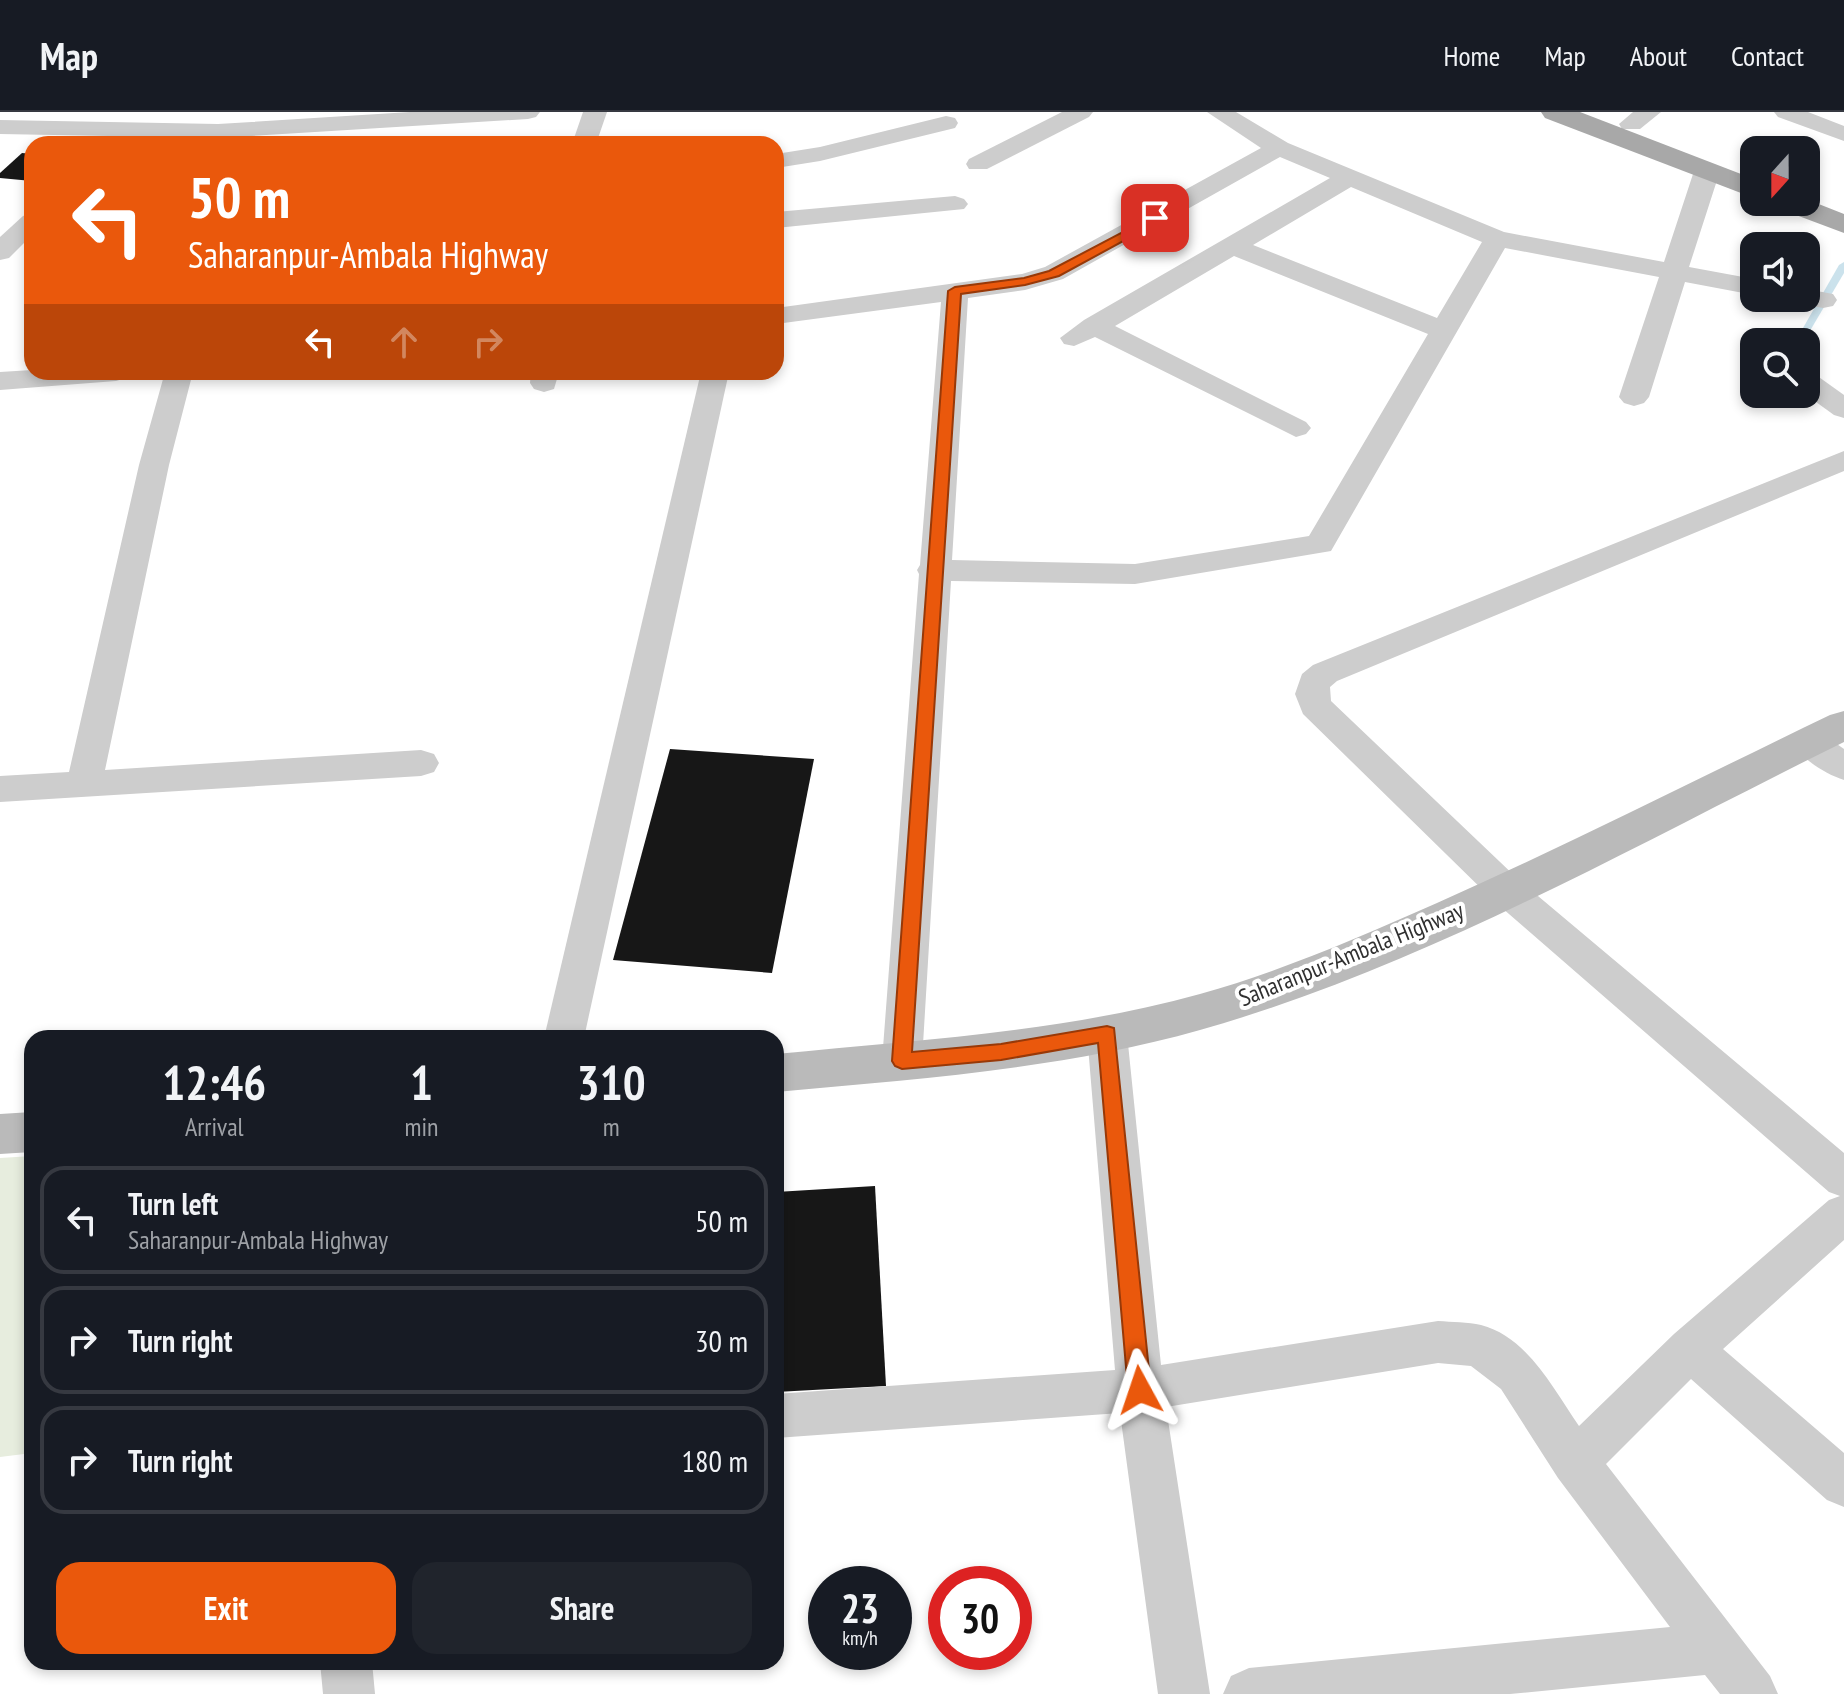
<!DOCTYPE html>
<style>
body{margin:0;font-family:"PT Sans Narrow",sans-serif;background:#20242c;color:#f1f3f6;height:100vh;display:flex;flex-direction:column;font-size:30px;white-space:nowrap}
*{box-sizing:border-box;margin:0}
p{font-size:26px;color:#9ea1a6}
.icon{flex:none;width:44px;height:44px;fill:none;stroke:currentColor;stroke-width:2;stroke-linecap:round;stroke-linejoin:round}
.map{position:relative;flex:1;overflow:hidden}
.sheet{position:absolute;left:24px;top:918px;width:760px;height:640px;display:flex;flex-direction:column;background:#171b24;border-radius:24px;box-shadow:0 4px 12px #0003}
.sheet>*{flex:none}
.banner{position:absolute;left:24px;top:24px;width:760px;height:244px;border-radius:24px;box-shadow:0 4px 12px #0003;background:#ea580c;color:#fff;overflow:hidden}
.needle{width:52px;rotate:201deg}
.tools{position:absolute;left:1740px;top:24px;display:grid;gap:16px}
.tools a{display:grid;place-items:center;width:80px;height:80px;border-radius:16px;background:#171b24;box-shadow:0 4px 12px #0003;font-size:40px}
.speed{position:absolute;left:808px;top:1454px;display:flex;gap:16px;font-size:40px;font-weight:700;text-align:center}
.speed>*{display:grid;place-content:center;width:104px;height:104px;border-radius:50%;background:#171b24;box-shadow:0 4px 12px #0003;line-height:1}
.speed small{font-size:20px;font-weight:400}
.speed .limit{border:12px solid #d22;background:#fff;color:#111}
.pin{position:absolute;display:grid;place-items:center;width:68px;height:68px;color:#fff;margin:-34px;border-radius:16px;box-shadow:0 4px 12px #0006}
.me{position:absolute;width:88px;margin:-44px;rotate:355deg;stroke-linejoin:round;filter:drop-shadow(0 0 6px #0008)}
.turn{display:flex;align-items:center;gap:28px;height:168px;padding:0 32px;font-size:36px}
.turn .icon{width:104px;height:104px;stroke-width:2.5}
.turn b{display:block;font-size:56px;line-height:68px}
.lanes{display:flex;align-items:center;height:76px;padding:0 32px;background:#0003;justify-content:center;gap:40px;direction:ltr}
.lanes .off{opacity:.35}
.eta{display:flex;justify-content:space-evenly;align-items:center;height:136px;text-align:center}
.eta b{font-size:48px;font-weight:600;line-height:56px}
.button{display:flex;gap:16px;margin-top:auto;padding:16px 32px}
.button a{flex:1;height:92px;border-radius:24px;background:#ea580c;color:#fff;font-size:32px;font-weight:600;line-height:92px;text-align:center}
.button a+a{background:#20242c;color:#f1f3f6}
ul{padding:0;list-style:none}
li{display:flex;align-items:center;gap:24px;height:108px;margin:0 16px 12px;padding:0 16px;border:4px solid #363941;border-radius:24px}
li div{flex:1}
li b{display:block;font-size:30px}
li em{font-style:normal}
header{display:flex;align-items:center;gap:48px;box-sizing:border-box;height:112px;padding:0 40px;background:#171b24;border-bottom:2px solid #363941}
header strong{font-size:38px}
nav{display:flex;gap:44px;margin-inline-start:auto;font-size:28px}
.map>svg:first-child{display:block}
.green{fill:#e7edde}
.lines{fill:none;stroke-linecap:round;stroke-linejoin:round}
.stream{fill:#cbe2ec;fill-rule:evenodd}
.building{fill:#171717}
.minor{fill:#cdcdcd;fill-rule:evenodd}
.secondary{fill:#bababa;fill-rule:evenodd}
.primary{fill:#a8a8a8;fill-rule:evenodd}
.route{fill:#ea580c;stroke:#983908;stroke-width:2}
.labels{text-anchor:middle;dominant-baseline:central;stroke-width:8;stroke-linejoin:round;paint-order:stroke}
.street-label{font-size:24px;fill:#303030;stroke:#fff}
</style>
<header>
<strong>Map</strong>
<nav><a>Home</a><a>Map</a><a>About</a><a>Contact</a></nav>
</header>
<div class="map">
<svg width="1844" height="1582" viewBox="0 0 1844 1582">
<rect width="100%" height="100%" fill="#fff"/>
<polygon class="green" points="32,1044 32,1341 0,1345 0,1046"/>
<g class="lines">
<polygon class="stream" points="1844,150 1844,161 1804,229 1795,230 1839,153"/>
</g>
<g class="building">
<polygon points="22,41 32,42 32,69 0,66 0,61"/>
<polygon points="670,637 814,647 772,861 613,848"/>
<polygon points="875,1074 886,1274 776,1280 776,1080"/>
</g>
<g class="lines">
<g class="minor">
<polygon points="410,0 540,0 536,5 528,7 218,26 0,22 0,8 218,12"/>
<polygon points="583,0 607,0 596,32 572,32"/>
<polygon points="1062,0 1093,0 1089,5 987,57 969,57 966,52 969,47"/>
<path d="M1207,0h29l52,31 216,89 160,30 30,-91 4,-5h18l4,5 -31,96 65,12v16l-69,-13 -36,115 -5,6 -10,3 -10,-3 -5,-6 40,-120 -154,-29 -174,303 -196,33 -184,-3 -29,480 -6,12 -14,5 -14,-5 -6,-12 37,-487 -2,-4 3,-5 21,-263 -165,22v-16l246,-34 23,-7 216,-119zM1280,45l50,21 -246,142 -24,18 4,6 10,2 21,-9 201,100 10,-3 5,-6 -5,-6 -191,-96 119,-70 194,78 -119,202 -174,28 -183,-4 16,-262 57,-8 38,-11zM1351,75l131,55 -45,76 -184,-73z"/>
<polygon points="1633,0 1661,0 1640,17 1622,17 1619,12"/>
<polygon points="1774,0 1808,0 1844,14 1844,29 1778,5"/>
<polygon points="946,4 955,6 958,11 955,16 820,49 776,56 776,42 820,35"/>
<polygon points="955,84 964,87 968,92 964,97 776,116 776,100"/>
<polygon points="32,101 32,123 9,146 0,148 0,125 23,104"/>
<polygon points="1806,177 1833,182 1837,188 1833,194 1823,196 1796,191 1793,186 1806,186"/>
<polygon points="32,258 32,260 130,260 126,266 116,269 0,278 0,260"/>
<polygon points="165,260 193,260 169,353 105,658 421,638 434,642 439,651 434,660 421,664 0,690 0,664 69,660 139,353"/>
<polygon points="531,260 559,260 554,277 544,280 534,277 530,271"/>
<polygon points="701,260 729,260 584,926 544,926"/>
<polygon points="1806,260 1816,263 1844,283 1844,306 1834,303 1805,282"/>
<path d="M1844,339v20l-507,210 -7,6 1,14 189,180 324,272v87l-121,109 121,104v54l-17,-7 -136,-121 -85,85 164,212 8,18h-58l-15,-19 -195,19h-287l8,-18 18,-8 421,-41 -112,-149 -57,-89 -30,-23 -33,-3 -272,44 44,287h-52l-38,-281 -344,25v-44l339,-24 -28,-336 6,-11 14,-5 14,5 6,11 34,331 277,-44c14,1 30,1 43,4 47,12 73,65 98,101l95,-92 155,-134 11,-4 -11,-4 -335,-291 -191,-187 -8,-20 7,-20 11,-9z"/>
<path d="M1809,618l12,3 23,16v31c-19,-6 -42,-21 -53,-38l6,-9z"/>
<polygon points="320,1550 372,1550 375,1582 323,1582"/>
</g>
<g class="secondary">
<path d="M1844,599v31c-210,103 -418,224 -644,288 -138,39 -282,49 -424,62v-38c142,-14 287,-22 424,-60 82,-23 160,-57 237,-91 133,-59 262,-125 393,-188z"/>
<polygon points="32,1000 32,1040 0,1042 0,1002"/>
</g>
<g class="primary">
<polygon points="1541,0 1580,0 1754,67 1754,86 1545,6"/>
<polygon points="1806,87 1844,102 1844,121 1777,96 1772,90 1806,90"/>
</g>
</g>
<polygon class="route" points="1155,103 1161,106 1160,109 1059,164 1025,173 961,182 912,940 1001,932 1107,914 1114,916 1151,1278 1147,1286 1140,1289 1132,1286 1128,1278 1098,931 1001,948 902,957 895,954 892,949 948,179 955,175 1024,166 1049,159"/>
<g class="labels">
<g class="street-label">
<text transform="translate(1351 842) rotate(-22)">Saharanpur-Ambala Highway</text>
</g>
</g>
</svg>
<div class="tools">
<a><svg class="needle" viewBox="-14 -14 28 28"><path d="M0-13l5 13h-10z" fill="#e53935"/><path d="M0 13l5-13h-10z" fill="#9ea1a6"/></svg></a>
<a><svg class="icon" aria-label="sound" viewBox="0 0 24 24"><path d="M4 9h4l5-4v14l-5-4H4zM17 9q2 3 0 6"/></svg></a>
<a><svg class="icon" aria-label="search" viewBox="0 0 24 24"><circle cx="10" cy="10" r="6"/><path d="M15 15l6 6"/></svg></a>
</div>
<div class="speed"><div>23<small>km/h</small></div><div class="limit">30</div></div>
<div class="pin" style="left:1155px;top:106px;background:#d93025"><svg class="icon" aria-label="arrive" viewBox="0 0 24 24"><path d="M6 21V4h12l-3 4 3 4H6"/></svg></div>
<svg class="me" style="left:1140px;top:1278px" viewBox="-20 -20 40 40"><path d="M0-17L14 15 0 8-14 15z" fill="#ea580c" stroke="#fff" stroke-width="4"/></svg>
<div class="banner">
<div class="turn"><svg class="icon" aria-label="left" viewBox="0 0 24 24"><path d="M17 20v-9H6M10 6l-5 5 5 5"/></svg><div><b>50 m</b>Saharanpur-Ambala Highway</div></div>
<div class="lanes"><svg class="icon" aria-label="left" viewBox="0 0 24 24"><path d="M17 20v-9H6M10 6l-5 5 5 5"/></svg><svg class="icon off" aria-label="ahead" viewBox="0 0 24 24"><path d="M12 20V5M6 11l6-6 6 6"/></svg><svg class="icon off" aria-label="right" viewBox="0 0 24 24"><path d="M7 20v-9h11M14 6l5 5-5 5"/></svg></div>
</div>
<section class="sheet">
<div class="eta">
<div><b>12:46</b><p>Arrival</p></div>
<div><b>1</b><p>min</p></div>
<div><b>310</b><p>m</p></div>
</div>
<ul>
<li><svg class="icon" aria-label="left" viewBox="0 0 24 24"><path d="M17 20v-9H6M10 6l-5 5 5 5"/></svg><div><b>Turn left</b><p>Saharanpur-Ambala Highway</p></div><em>50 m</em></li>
<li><svg class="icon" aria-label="right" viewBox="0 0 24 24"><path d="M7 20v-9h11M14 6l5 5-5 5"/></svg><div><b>Turn right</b></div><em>30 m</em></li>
<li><svg class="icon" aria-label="right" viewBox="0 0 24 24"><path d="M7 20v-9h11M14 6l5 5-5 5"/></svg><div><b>Turn right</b></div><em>180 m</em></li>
</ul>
<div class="button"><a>Exit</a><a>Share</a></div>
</section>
</div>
